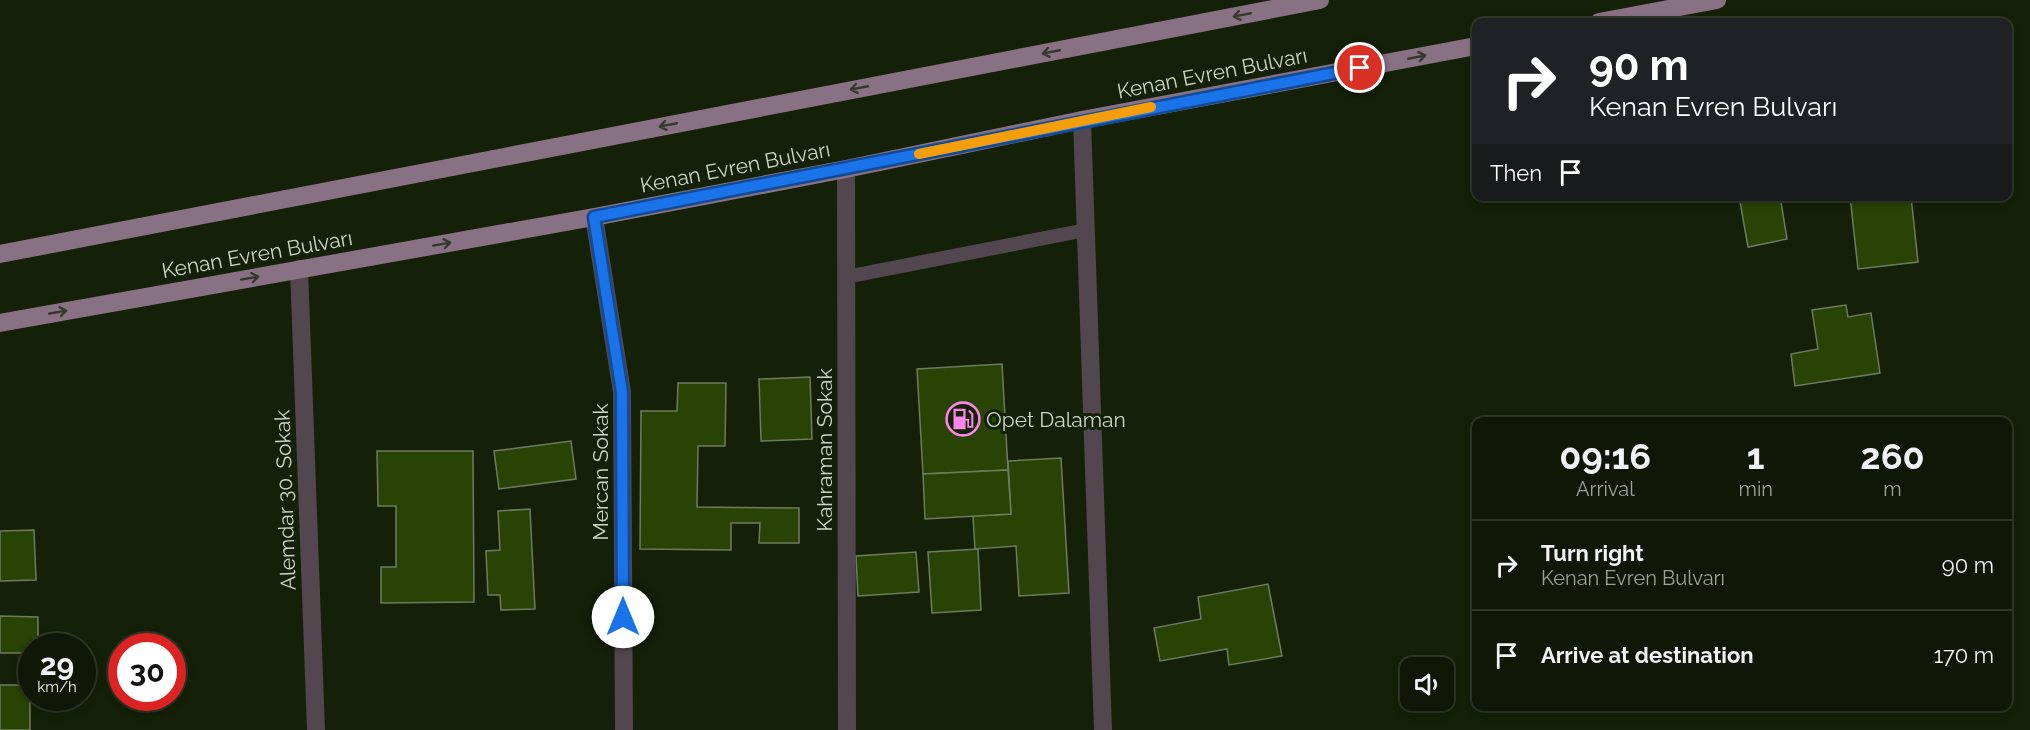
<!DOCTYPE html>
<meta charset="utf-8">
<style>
body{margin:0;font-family:Raleway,sans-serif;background:#1d2514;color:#f1f3f6;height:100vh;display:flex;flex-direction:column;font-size:22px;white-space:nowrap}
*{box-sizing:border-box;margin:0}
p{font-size:20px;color:#9ba09b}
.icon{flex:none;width:33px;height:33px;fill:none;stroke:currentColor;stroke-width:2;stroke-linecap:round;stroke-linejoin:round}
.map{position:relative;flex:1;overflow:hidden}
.details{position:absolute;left:1472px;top:417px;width:540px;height:294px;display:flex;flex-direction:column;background:#0f1806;border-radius:12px;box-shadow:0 3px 9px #0003,0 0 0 2px #2f3728}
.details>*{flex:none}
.hud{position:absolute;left:1472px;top:18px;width:540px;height:183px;border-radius:12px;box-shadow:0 3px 9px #0003,0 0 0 2px #2f3728;background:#202124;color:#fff;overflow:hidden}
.buttons{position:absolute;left:1400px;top:657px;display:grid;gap:12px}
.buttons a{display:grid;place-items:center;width:54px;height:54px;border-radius:12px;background:#0f1806;box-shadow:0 3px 9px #0003,0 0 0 2px #2f3728;font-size:30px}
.speed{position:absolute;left:18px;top:633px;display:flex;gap:12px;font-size:30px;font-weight:700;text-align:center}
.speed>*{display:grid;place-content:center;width:78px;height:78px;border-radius:50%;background:#0f1806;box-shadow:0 3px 9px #0003,0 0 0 2px #2f3728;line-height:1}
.speed small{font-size:15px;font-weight:400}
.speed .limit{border:9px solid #d22;background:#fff;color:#111}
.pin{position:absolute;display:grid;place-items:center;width:51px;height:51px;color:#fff;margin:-26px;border:3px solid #fff;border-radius:50%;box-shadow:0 2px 6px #0007}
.me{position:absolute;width:66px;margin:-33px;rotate:0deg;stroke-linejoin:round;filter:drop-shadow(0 0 4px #0008)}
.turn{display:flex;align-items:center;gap:21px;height:126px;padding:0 18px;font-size:27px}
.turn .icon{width:78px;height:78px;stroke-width:2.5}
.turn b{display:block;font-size:42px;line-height:51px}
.then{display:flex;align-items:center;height:57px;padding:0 18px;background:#0003;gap:12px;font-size:22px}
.eta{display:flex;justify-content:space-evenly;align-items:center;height:102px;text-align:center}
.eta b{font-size:36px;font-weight:700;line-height:42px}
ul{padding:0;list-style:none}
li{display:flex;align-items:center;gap:18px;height:90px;padding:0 18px;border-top:2px solid #2f3728}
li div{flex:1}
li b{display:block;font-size:22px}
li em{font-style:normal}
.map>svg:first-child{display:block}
.building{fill:#284303;stroke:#6d7c61;stroke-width:1.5}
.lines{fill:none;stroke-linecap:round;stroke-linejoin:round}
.service{stroke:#52474f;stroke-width:14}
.minor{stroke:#52474f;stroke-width:18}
.primary{stroke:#887183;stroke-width:18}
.oneway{stroke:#37382d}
.route-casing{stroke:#114b97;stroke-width:15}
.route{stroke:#1a73e8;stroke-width:10}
.slow{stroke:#f59e0b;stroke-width:10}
.labels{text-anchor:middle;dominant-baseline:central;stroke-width:6;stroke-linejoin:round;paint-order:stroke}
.street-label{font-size:21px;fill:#ccd4c5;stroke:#142008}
.poi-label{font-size:21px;fill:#ccd4c5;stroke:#142008;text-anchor:start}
</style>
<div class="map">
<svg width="2030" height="730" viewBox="0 0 2030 730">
<rect width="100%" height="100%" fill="#142008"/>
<g class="building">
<polygon points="1739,196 1780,196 1787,239 1748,247"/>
<polygon points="1850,196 1911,196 1918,262 1858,269"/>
<polygon points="1846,305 1848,317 1871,313 1880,373 1795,386 1791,354 1818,349 1812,310"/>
<polygon points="1002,364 1008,470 923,474 917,369"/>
<polygon points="810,377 812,439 761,441 759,379"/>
<polygon points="678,383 726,383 725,446 698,446 697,507 799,508 799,543 759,543 760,523 731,523 731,550 640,549 641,411 677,411"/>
<polygon points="571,441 576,479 499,489 494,451"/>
<polygon points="377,451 473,451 474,602 381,603 381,567 396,567 396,506 378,506"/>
<polygon points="1061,458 1069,593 1019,596 1016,546 975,549 973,516 1011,514 1008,461"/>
<polygon points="1008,470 1011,514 925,519 923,474"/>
<polygon points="530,509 535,609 501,610 500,595 488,595 486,551 500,550 498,511"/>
<polygon points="34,530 36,580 0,581 0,531"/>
<polygon points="978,549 981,610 932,613 928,552"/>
<polygon points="916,552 919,592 858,596 856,556"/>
<polygon points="1268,584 1282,656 1229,665 1227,649 1160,661 1154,628 1201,619 1198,597"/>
<polygon points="0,616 38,617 38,646 32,646 32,672 21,672 22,653 0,653"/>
<rect x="0" y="685" width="30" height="45"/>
</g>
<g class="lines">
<polyline class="service" points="846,277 1086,230"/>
<g class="minor">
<polyline points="1082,120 1103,730"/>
<polyline points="846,169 847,730"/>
<polyline points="594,217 622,392 624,730"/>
<polyline points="299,269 316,730"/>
</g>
<g class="primary">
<polyline points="1599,22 1717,0"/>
<polyline points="0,254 1320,0"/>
<polyline points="0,323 594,217 846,169 1082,120 1476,46"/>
</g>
</g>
<defs><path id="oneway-shaft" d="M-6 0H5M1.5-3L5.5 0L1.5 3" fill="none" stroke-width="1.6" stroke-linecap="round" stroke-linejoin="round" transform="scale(1.5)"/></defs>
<g class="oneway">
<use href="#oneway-shaft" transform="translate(1242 15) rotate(169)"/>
<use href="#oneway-shaft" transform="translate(1051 52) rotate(169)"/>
<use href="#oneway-shaft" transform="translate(1417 57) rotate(-11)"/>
<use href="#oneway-shaft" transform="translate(859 88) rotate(169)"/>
<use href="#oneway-shaft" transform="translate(668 125) rotate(169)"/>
<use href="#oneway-shaft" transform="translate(442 244) rotate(-10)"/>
<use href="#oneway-shaft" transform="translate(250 278) rotate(-10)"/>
<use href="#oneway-shaft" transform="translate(58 312) rotate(-10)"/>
</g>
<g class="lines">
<defs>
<polyline id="route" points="623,617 622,392 594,217 1360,68"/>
</defs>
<use href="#route" class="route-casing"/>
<use href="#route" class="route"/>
<polyline class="slow" points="919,154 1151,107"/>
</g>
<defs>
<symbol id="fuel-ring" viewBox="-11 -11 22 22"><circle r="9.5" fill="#142008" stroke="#fa87e7" stroke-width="1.5"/><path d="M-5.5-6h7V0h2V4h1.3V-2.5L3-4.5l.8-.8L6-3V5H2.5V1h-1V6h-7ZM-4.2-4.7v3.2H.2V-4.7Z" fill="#fa87e7"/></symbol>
</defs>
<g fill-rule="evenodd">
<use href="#fuel-ring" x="944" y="400" width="38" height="38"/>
</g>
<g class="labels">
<g class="street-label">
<text transform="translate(1212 73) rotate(-11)">Kenan Evren Bulvarı</text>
<text transform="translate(735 167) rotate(-11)">Kenan Evren Bulvarı</text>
<text transform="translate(257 254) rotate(-10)">Kenan Evren Bulvarı</text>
<text transform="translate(824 450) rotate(-90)">Kahraman Sokak</text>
<text transform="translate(600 472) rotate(-90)">Mercan Sokak</text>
<text transform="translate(285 500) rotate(-92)">Alemdar 30. Sokak</text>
</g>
<g class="poi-label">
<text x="986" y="419">Opet Dalaman</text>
</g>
</g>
</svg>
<div class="buttons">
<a><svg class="icon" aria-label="sound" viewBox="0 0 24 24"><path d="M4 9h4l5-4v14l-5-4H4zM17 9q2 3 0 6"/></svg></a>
</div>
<div class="speed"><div>29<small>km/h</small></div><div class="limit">30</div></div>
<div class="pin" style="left:1360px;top:68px;background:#d93025"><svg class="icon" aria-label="arrive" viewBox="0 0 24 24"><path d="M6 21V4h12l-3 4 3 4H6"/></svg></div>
<svg class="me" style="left:623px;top:617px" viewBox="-20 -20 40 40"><circle r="19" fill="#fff"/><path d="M0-13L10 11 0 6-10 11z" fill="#1a73e8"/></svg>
<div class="hud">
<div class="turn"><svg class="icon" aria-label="right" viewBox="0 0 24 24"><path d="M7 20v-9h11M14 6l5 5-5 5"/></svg><div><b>90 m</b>Kenan Evren Bulvarı</div></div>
<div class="then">Then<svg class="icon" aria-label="arrive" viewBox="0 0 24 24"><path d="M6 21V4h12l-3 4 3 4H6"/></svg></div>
</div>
<section class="details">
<div class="eta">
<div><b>09:16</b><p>Arrival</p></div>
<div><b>1</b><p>min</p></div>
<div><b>260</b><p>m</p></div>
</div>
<ul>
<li><svg class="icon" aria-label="right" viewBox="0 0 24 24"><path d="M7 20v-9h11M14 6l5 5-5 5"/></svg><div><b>Turn right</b><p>Kenan Evren Bulvarı</p></div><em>90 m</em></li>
<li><svg class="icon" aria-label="arrive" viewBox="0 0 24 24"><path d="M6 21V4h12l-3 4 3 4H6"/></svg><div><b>Arrive at destination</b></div><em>170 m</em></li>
</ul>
</section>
</div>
